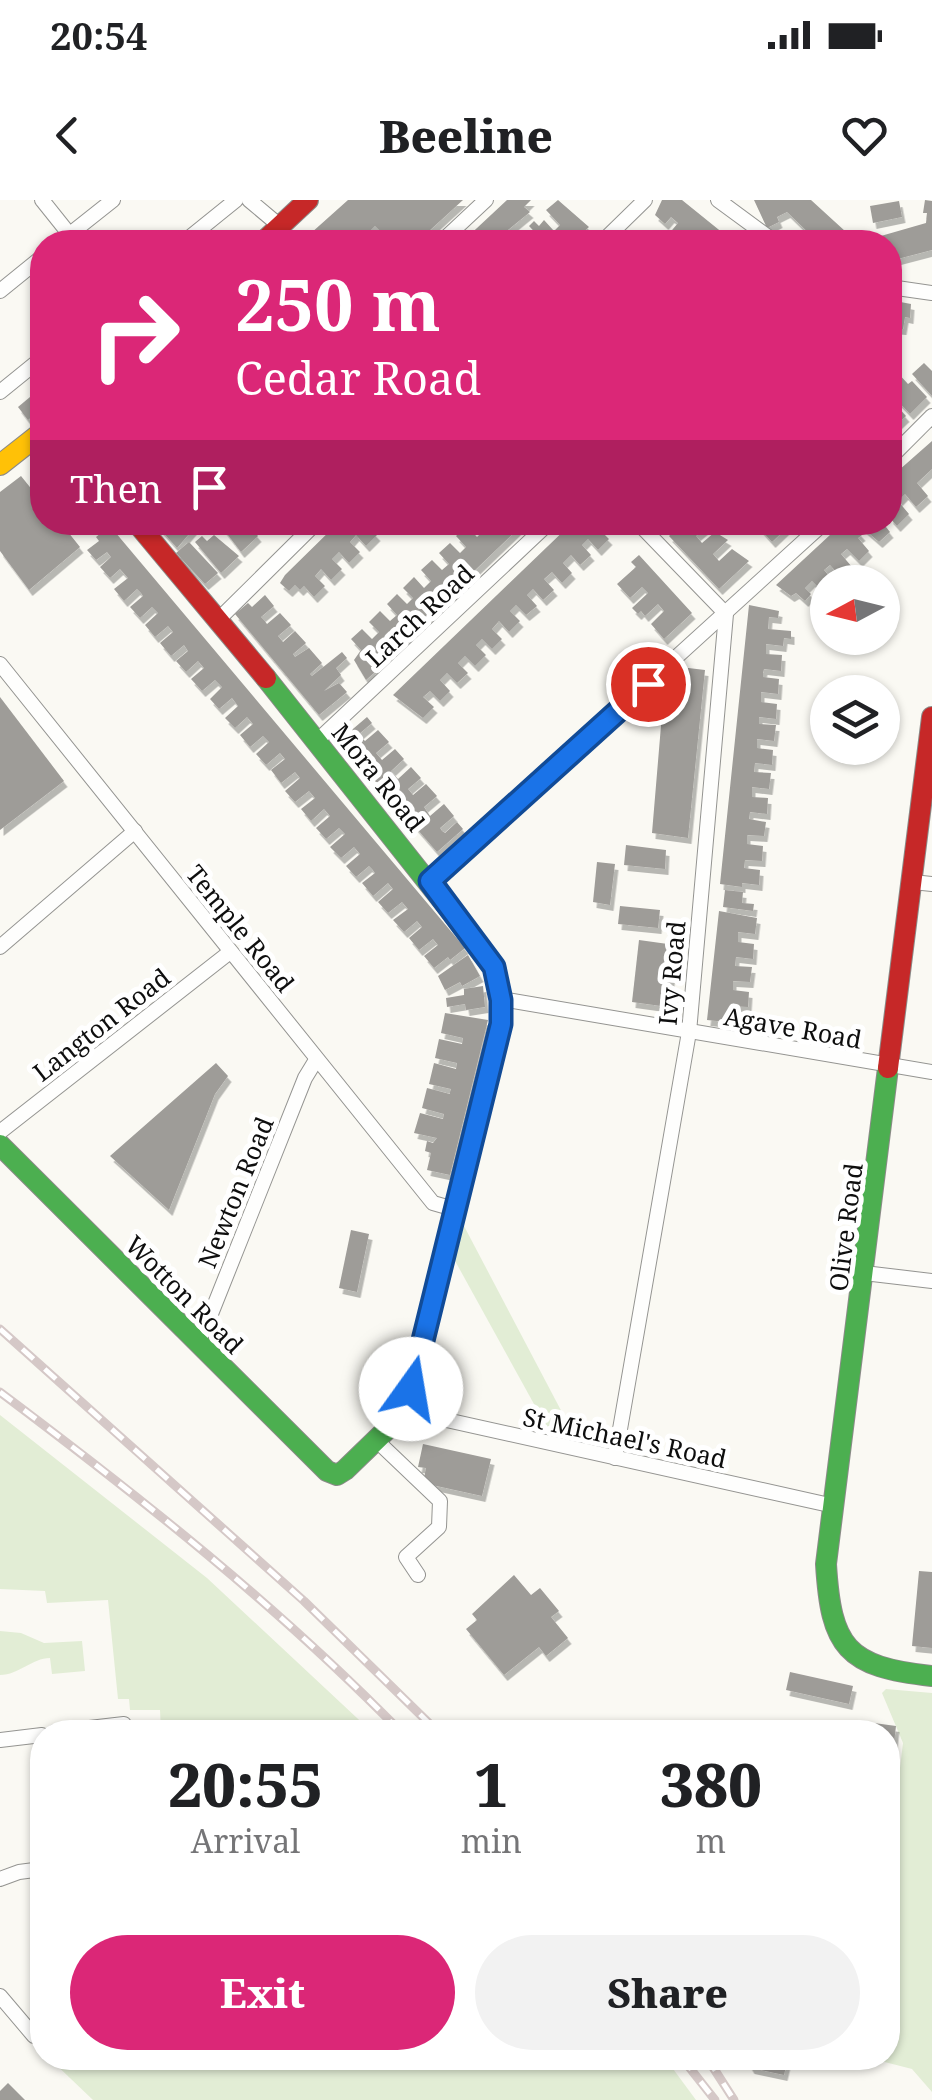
<!DOCTYPE html>
<style>
body{margin:0;font-family:"Noto Serif",serif;background:#f2f2f2;color:#202124;height:100vh;display:flex;flex-direction:column;font-size:38px;white-space:nowrap}
*{box-sizing:border-box;margin:0}
p{font-size:32px;color:#757577}
.icon{flex:none;width:55px;height:55px;fill:none;stroke:currentColor;stroke-width:2;stroke-linecap:round;stroke-linejoin:round}
.map{position:relative;flex:1;overflow:hidden}
.details{position:absolute;left:30px;top:1520px;width:870px;height:350px;display:flex;flex-direction:column;background:#fff;border-radius:40px;box-shadow:0 2px 8px #0004}
.details>*{flex:none}
.hud{position:absolute;left:30px;top:30px;width:872px;height:305px;border-radius:40px;box-shadow:0 2px 8px #0004;background:#db2777;color:#fff;overflow:hidden}
.needle{width:65px;rotate:263deg}
.tools{position:absolute;left:810px;top:365px;display:grid;gap:20px}
.tools a{display:grid;place-items:center;width:90px;height:90px;border-radius:50%;background:#fff;box-shadow:0 2px 8px #0004;font-size:50px}
.pin{position:absolute;display:grid;place-items:center;width:85px;height:85px;color:#fff;margin:-42px;border:5px solid #fff;border-radius:50%;box-shadow:0 2px 10px #0007}
.me{position:absolute;width:110px;margin:-55px;rotate:13deg;stroke-linejoin:round;filter:drop-shadow(0 0 8px #0008)}
.turn{display:flex;align-items:center;gap:35px;height:210px;padding:0 40px;font-size:45px}
.turn .icon{width:130px;height:130px;stroke-width:2.5}
.turn b{display:block;font-size:70px;line-height:85px}
.then{display:flex;align-items:center;height:95px;padding:0 40px;background:#0003;gap:20px;font-size:38px}
.eta{display:flex;justify-content:space-evenly;align-items:center;height:170px;text-align:center}
.eta b{font-size:60px;font-weight:800;line-height:70px}
.button{display:flex;gap:20px;margin-top:auto;padding:20px 40px}
.button a{flex:1;height:115px;border-radius:60px;background:#db2777;color:#fff;font-size:40px;font-weight:800;line-height:115px;text-align:center}
.button a+a{background:#f2f2f2;color:#202124}
.status{display:flex;justify-content:space-between;align-items:center;height:70px;padding:0 50px;background:#fff;direction:ltr}
.status svg{height:28px;fill:currentColor}
header{display:flex;justify-content:space-between;align-items:center;height:130px;padding:0 40px;background:#fff;font-size:45px;font-weight:800}
.map>svg:first-child{display:block}
.green{fill:#e2edd5}
.building{fill:#9e9c98;filter:url(#shadow)}
.lines{fill:none;stroke-linecap:round;stroke-linejoin:round}
.street-casing{stroke:#949491;stroke-width:16}
.fast-casing{stroke:#8b8a88;stroke-width:22}
.slow-casing{stroke:#8b8a88;stroke-width:22}
.jam-casing{stroke:#8b8a88;stroke-width:22}
.street{stroke:#fefefd;stroke-width:14}
.fast{stroke:#4caf50;stroke-width:20}
.slow{stroke:#ffc107;stroke-width:20}
.jam{stroke:#c62828;stroke-width:20}
.rail-casing{stroke:#d5c8c7;stroke-width:9}
.rail{stroke:#fff;stroke-width:5;stroke-dasharray:15;stroke-linecap:butt}
.route-casing{stroke:#114b97;stroke-width:25}
.route{stroke:#1a73e8;stroke-width:18}
.labels{text-anchor:middle;dominant-baseline:central;stroke-width:10;stroke-linejoin:round;paint-order:stroke}
.street-label{font-size:25px;fill:#0e0e0e;stroke:#fff}
</style>
<div class="status"><b>20:54</b><svg viewBox="0 0 49 12"><path d="M0 12V9h3v3zM5 12V6h3v6zM10 12V3h3v9zM15 12V0h3v12zM26 1h20v11H26zM47 4h2v5h-2z"/></svg></div>
<header><svg class="icon" aria-label="back" viewBox="0 0 24 24"><path d="M15 5l-7 7 7 7"/></svg>Beeline<svg class="icon" aria-label="heart" viewBox="0 0 24 24"><path d="M12 20l-8-8c-3-5 5-10 8-4 3-6 11-1 8 4z"/></svg></header>
<div class="map">
<svg width="932" height="1900" viewBox="0 0 932 1900">
<defs>
<filter id="shadow"><feDropShadow dx="3.5" dy="6" stdDeviation="0" flood-color="#0004"/></filter>
</defs>
<rect width="100%" height="100%" fill="#faf9f3"/>
<g class="green">
<polygon points="464,1026 575,1237 550,1233 454,1059"/>
<polygon points="0,1215 207,1378 372,1532 161,1532 160,1510 130,1510 129,1499 118,1499 108,1400 47,1403 45,1391 0,1389"/>
<path d="M0,1431l21,2 23,10 38,-2 3,30 -33,3 -2,-16c-18,0 -31,17 -50,17z"/>
<polygon points="886,1489 932,1493 932,1892 912,1869 869,1858 888,1858 888,1666 903,1543 882,1493"/>
<polygon points="49,1858 665,1858 696,1900 93,1900"/>
</g>
<g class="building">
<polygon points="348,0 463,0 417,42 391,42 375,26 371,30 383,42 301,42"/>
<polygon points="507,0 531,0 524,7 530,12 493,42 462,42"/>
<polygon points="558,0 589,27 572,42 544,42 529,26 534,21 539,26 544,20 554,31 560,25 546,10"/>
<polygon points="662,0 682,0 734,42 695,42 697,40 690,33 682,42 662,42 678,23 671,17 665,24 655,15"/>
<polygon points="754,0 811,0 857,42 818,42 787,12 777,17 779,22 767,28"/>
<polygon points="925,0 932,1 932,50 890,61 890,42 860,42 926,23 927,13 923,13"/>
<polygon points="899,1 902,17 873,23 870,6"/>
<polygon points="890,100 911,104 910,118 905,117 903,129 890,128"/>
<polygon points="924,163 932,171 932,196 912,174"/>
<polygon points="897,172 908,184 912,181 927,197 910,214 894,197 897,194 890,187 890,178"/>
<polygon points="42,187 42,208 28,220 18,207"/>
<polygon points="890,198 906,216 890,231"/>
<polygon points="932,241 932,269 917,283 928,296 916,307 905,294 898,301 909,314 897,326 890,318 890,278"/>
<polygon points="21,276 42,302 42,322 60,322 80,347 29,390 0,351 0,292"/>
<polygon points="154,322 192,322 195,327 177,348"/>
<polygon points="218,322 246,322 258,336 241,352"/>
<polygon points="339,322 369,322 367,325 377,335 366,346 356,335 350,342 360,352 349,363 339,352 332,359 342,369 331,380 321,369 315,376 325,386 314,397 304,386 300,390 295,385 289,391 280,383 285,375"/>
<polygon points="478,322 525,322 372,469 375,472 366,480 354,460 361,450 351,439 362,429 372,439 379,432 369,422 380,411 390,421 397,415 387,404 397,394 407,404 413,398 403,388 414,377 424,388 431,381 421,370 432,360 442,370 449,364 439,353 450,343 460,353 466,347 456,336 467,326 477,337 484,330"/>
<polygon points="573,322 606,322 599,329 609,339 598,350 588,339 582,345 591,355 580,365 571,355 563,363 572,373 562,383 552,372 544,379 554,390 543,400 533,389 527,395 537,406 526,415 516,405 510,411 520,421 509,432 499,421 492,429 502,439 492,449 482,439 476,445 486,455 475,466 465,456 458,463 468,473 457,483 447,473 440,480 450,491 440,501 430,491 423,497 434,507 423,518 393,495"/>
<polygon points="683,322 709,325 696,336 702,343 715,332 728,340 713,354 719,361 732,349 749,361 719,389 669,336"/>
<polygon points="759,322 793,322 772,342 756,324"/>
<polygon points="844,322 850,322 862,335 858,338 869,351 859,361 847,349 841,354 852,367 841,377 830,365 824,370 834,382 828,382 824,393 812,381 805,388 811,394 805,401 796,393 791,396 776,385"/>
<polygon points="856,322 882,322 890,332 879,342"/>
<polygon points="110,326 465,748 450,760 448,757 434,768 424,756 438,745 433,739 419,750 409,738 422,727 417,721 404,732 393,720 408,709 402,702 388,713 378,702 393,689 388,683 373,696 362,683 375,673 372,669 369,666 356,677 346,666 360,654 354,647 341,658 330,647 345,634 339,628 326,639 316,628 330,616 324,609 311,621 301,609 315,598 309,591 295,602 285,591 300,578 295,572 281,583 271,570 285,559 280,553 266,565 256,554 269,542 263,536 250,547 240,535 253,524 247,517 235,528 225,518 238,506 232,498 219,509 210,499 222,487 215,480 202,491 191,479 204,468 198,461 186,472 176,461 188,451 184,445 171,456 165,449 160,443 173,432 168,426 155,437 145,425 158,413 152,407 140,418 130,407 143,396 141,393 137,389 124,401 114,389 128,378 120,369 110,378 100,367 111,357 107,352 96,360 87,350 99,341 96,337"/>
<polygon points="214,335 239,356 221,373 195,342 202,336 207,341"/>
<polygon points="189,342 218,373 205,384 176,353"/>
<polygon points="639,355 692,413 664,439 651,424 664,411 658,404 645,416 641,411 638,414 632,408 648,393 642,387 630,398 617,384 636,367 631,362"/>
<polygon points="265,395 274,406 261,417 264,420 267,424 280,413 291,425 278,436 283,442 295,431 306,443 293,454 295,457 309,448 322,463 310,474 312,476 342,452 347,458 336,468 341,475 324,491 339,483 347,492 319,515 235,414 248,403 252,407"/>
<polygon points="749,405 779,411 778,418 769,417 768,429 791,431 791,439 784,438 783,446 766,444 766,454 782,455 781,471 764,469 763,473 763,477 779,479 778,494 761,492 761,502 777,504 776,519 759,517 759,524 776,525 774,541 757,539 757,548 773,550 772,565 755,563 754,572 771,573 769,589 752,587 752,597 768,598 767,614 750,612 749,619 766,622 764,636 747,635 747,644 763,646 762,661 745,660 744,668 760,670 759,685 742,683 742,687 720,684"/>
<polygon points="680,467 705,470 688,638 652,633 664,490 683,493 684,481 679,480"/>
<polygon points="0,497 64,581 0,630"/>
<polygon points="367,517 372,523 359,534 362,538 365,541 378,530 389,542 376,553 382,560 395,549 404,559 391,571 398,579 411,567 421,578 408,589 413,595 426,584 437,596 424,607 430,616 444,604 454,616 440,628 442,631 445,633 457,622 463,629 437,652 340,540"/>
<polygon points="626,645 666,650 665,669 624,665"/>
<polygon points="597,662 615,664 610,705 593,702"/>
<polygon points="725,690 743,692 742,703 754,704 753,711 723,707"/>
<polygon points="620,706 660,710 658,728 618,724"/>
<polygon points="719,711 757,718 755,734 738,732 738,742 754,744 753,759 736,757 735,766 752,767 750,782 733,781 733,790 749,792 748,807 731,806 730,810 730,815 746,817 746,824 707,820"/>
<polygon points="639,740 675,745 668,807 632,802"/>
<polygon points="468,755 480,776 462,786 460,782 445,790 438,776"/>
<polygon points="483,786 485,807 466,810 465,804 447,807 446,798 464,795 464,789"/>
<polygon points="445,813 488,820 450,975 427,970 431,953 425,951 427,941 433,943 437,938 414,933 420,913 443,919 444,914 422,908 427,888 450,894 450,892 451,889 429,884 434,863 456,869 457,863 435,858 439,839 462,844 463,838 441,833"/>
<polygon points="216,863 228,876 215,894 169,1010 110,956"/>
<polygon points="351,1030 369,1034 357,1092 339,1088"/>
<polygon points="423,1244 491,1259 482,1296 423,1283 426,1268 418,1267"/>
<polygon points="919,1371 932,1372 932,1448 912,1446"/>
<polygon points="514,1375 531,1395 540,1388 559,1411 551,1417 568,1438 546,1456 539,1447 504,1475 466,1429 477,1420 472,1414"/>
<polygon points="790,1472 853,1486 849,1504 786,1490"/>
<polygon points="874,1523 896,1526 893,1551 888,1550 888,1532 873,1532"/>
<polygon points="745,1858 788,1858 784,1875 751,1868"/>
<polygon points="8,1883 25,1900 0,1900 0,1891"/>
</g>
<g class="lines">
<defs>
<g id="street">
<polyline points="42,0 70,35"/>
<polyline points="249,0 280,26"/>
<polyline points="718,0 775,42"/>
<polyline points="60,42 113,0"/>
<polyline points="184,42 236,0"/>
<polyline points="441,42 486,0"/>
<polyline points="602,42 645,0"/>
<polyline points="890,87 932,93"/>
<polyline points="0,91 42,57"/>
<polyline points="0,192 42,158"/>
<polyline points="890,258 932,216"/>
<polyline points="217,421 317,322"/>
<polyline points="0,464 433,1003 454,1009"/>
<polyline points="318,540 550,322"/>
<polyline points="430,681 825,322"/>
<polyline points="913,682 932,684"/>
<polyline points="0,747 135,631"/>
<polyline points="501,799 932,872"/>
<polyline points="0,932 230,752"/>
<polyline points="864,1073 932,1081"/>
<polyline points="197,1141 205,1129 305,878 316,860"/>
<polyline points="406,1211 834,1306"/>
<polyline points="376,1240 440,1301 439,1327 406,1357 418,1375"/>
<polyline points="615,1258 689,832 726,414 637,322"/>
<polyline points="55,1532 124,1524"/>
<polyline points="0,1540 42,1535"/>
<polyline points="0,1679 19,1672 42,1669"/>
<polyline points="0,1796 34,1836"/>
</g>
<g id="fast">
<path d="M888,868l-62,496c5,83 20,103 106,112"/>
<polyline points="0,945 327,1271 337,1275 345,1270 406,1211 501,824 501,799 495,767 266,478"/>
</g>
<polyline id="slow" points="0,265 42,232"/>
<g id="jam">
<polyline points="263,42 308,0"/>
<polyline points="136,322 266,478"/>
<polyline points="888,868 932,517"/>
</g>
</defs>
<use href="#street" class="street-casing"/>
<use href="#fast" class="fast-casing"/>
<use href="#slow" class="slow-casing"/>
<use href="#jam" class="jam-casing"/>
<use href="#street" class="street"/>
<use href="#fast" class="fast"/>
<use href="#slow" class="slow"/>
<use href="#jam" class="jam"/>
<defs>
<g id="rail">
<polyline points="0,1129 304,1401 438,1532"/>
<path d="M0,1192c140,105 279,215 401,340"/>
<polyline points="682,1858 715,1900"/>
<polyline points="707,1858 734,1900"/>
</g>
</defs>
<use href="#rail" class="rail-casing"/>
<use href="#rail" class="rail"/>
</g>
<g class="lines">
<defs>
<polyline id="route" points="411,1189 501,824 501,800 494,767 430,681 648,484"/>
</defs>
<use href="#route" class="route-casing"/>
<use href="#route" class="route"/>
</g>
<g class="labels">
<g class="street-label">
<text transform="translate(419 415) rotate(-43)">Larch Road</text>
<text transform="translate(379 577) rotate(51)">Mora Road</text>
<text transform="translate(241 728) rotate(51)">Temple Road</text>
<text transform="translate(671 773) rotate(-85)">Ivy Road</text>
<text transform="translate(101 824) rotate(-38)">Langton Road</text>
<text transform="translate(793 827) rotate(10)">Agave Road</text>
<text transform="translate(235 992) rotate(-68)">Newton Road</text>
<text transform="translate(845 1027) rotate(-83)">Olive Road</text>
<text transform="translate(185 1094) rotate(45)">Wotton Road</text>
<text transform="translate(625 1237) rotate(12)">St Michael's Road</text>
</g>
</g>
</svg>
<div class="tools">
<a><svg class="needle" viewBox="-14 -14 28 28"><path d="M0-13l5 13h-10z" fill="#e53935"/><path d="M0 13l5-13h-10z" fill="#757577"/></svg></a>
<a><svg class="icon" aria-label="layers" viewBox="0 0 24 24"><path d="M12 4l9 5-9 5-9-5zM3 14l9 5 9-5"/></svg></a>
</div>
<div class="pin" style="left:648px;top:484px;background:#d93025"><svg class="icon" aria-label="arrive" viewBox="0 0 24 24"><path d="M6 21V4h12l-3 4 3 4H6"/></svg></div>
<svg class="me" style="left:411px;top:1189px" viewBox="-20 -20 40 40"><circle r="19" fill="#fff"/><path d="M0-13L10 11 0 6-10 11z" fill="#1a73e8"/></svg>
<div class="hud">
<div class="turn"><svg class="icon" aria-label="right" viewBox="0 0 24 24"><path d="M7 20v-9h11M14 6l5 5-5 5"/></svg><div><b>250 m</b>Cedar Road</div></div>
<div class="then">Then<svg class="icon" aria-label="arrive" viewBox="0 0 24 24"><path d="M6 21V4h12l-3 4 3 4H6"/></svg></div>
</div>
<section class="details">
<div class="eta">
<div><b>20:55</b><p>Arrival</p></div>
<div><b>1</b><p>min</p></div>
<div><b>380</b><p>m</p></div>
</div>
<div class="button"><a>Exit</a><a>Share</a></div>
</section>
</div>
